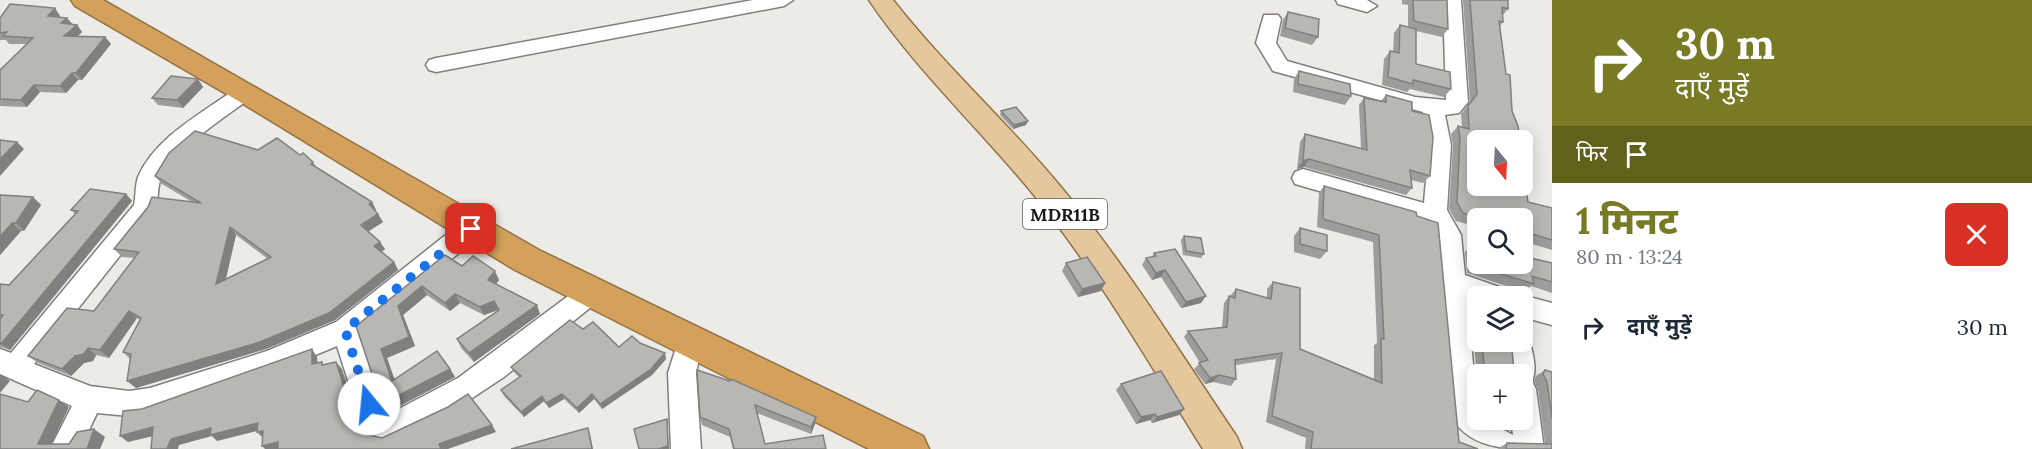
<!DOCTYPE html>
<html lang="hi">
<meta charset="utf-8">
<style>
body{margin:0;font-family:Lora,"Noto Sans Devanagari",serif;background:#f2f2f3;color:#1f2937;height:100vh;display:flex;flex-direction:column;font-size:22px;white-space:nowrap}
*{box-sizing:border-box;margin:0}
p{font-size:20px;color:#747a83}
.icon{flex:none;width:33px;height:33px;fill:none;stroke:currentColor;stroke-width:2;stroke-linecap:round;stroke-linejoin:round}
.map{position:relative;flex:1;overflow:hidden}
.panel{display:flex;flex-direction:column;background:#fff;width:480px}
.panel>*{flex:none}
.banner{background:#787b24;color:#fff;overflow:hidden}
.needle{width:39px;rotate:162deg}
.tools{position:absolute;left:1467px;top:130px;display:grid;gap:12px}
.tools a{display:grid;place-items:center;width:66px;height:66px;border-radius:9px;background:#fff;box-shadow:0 3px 15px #0003;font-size:30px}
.pin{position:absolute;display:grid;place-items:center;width:51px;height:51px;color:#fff;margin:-26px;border-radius:12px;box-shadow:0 3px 9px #0006}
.me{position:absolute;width:66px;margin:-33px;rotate:343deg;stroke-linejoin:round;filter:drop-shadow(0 0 4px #0008)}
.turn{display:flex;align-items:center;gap:21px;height:126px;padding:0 24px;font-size:27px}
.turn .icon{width:78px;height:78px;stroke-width:2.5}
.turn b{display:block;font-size:42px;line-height:51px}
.then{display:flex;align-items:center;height:57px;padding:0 24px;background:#0003;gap:12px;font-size:22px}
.round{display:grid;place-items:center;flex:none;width:63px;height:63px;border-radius:9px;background:#f2f2f3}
.headline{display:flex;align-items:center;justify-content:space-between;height:102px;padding:0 24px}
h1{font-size:36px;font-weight:800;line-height:45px;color:#787b24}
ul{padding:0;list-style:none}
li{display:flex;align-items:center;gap:18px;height:84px;padding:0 24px}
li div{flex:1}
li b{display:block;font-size:22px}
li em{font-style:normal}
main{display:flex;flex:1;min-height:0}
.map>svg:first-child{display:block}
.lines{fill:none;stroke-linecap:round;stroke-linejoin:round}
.minor-casing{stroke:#817f7c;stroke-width:3}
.major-casing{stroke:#927244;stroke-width:3}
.highway-casing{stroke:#927244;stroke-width:3}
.minor{fill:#fff;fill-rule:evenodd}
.major{fill:#e5c79d;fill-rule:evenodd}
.highway{fill:#d3a15b;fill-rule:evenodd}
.wall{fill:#9e9d9b;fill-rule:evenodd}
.shaded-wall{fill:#81807e}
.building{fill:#b8b7b4;stroke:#81807e;stroke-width:1.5;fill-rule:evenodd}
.route{stroke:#1a73e8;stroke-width:10;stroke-dasharray:0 18}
.labels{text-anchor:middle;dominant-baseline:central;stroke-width:4.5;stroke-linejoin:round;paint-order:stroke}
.shield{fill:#fff;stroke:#5f5f5e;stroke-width:1.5}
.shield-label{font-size:18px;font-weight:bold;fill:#1a1a19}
</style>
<main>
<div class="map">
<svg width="1552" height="449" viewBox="0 0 1552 449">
<rect width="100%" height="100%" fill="#edebe8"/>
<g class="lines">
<defs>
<g id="minor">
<polygon points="753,0 793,0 784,6 436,72 429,70 426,65 429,60 436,58"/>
<polygon points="1336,0 1367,0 1377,6 1367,12 1338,4"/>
<path d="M1443,0h18l7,102 -9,11 -14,2 6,30 -4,65 14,25 4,40 40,14 4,8h-31v4l-11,-4 11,123h7l28,15 -2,-15h11v-45h-15l-3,-33h18v-10l4,2c6,12 12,35 6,47l4,8 8,60c-43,0 -74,0 -95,-35l-12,-178 -7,-13 -135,-39 -3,-6 3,-6 8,-3 121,34 5,-58 -6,-33 -150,-41 -17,-28 8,-28h14l3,4 -5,24 11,18 128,36 31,3z"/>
<path d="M245,85l7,2 3,5 -3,5c-24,18 -80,54 -91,81 -5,12 -1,24 -8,36l-119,150 56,22 39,5 21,-3 117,-37 69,-29 126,-100 9,-2 9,2 3,7 -3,7 -121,98 28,81 71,-37 125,-93 9,-4 9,4 4,7 -4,7 -97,78 -53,35 -65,30 -15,-4 -7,-7 -27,-85 -55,23 -132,45 -21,2 -32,-3 -17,36h-30l22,-43 -72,-32v-25l11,4 123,-148c2,-9 1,-19 4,-28 17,-40 66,-65 100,-90z"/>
<polygon points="1522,295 1552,303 1552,325 1522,317 1522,297 1517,297"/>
<polygon points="690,329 699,332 703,340 696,373 701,449 671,449 668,373 681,332"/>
</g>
<path id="major" d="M869,0h24c50,64 110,118 162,180 68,80 123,170 182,257l5,12h-39c-54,-86 -105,-175 -169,-254 -54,-66 -117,-124 -165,-195z"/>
<polygon id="highway" points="71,0 103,0 539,250 923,436 929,449 869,449 515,270 235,99 75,6"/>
</defs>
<use href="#minor" class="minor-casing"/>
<use href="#major" class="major-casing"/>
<use href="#highway" class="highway-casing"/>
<use href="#minor" class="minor"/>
<use href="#major" class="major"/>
<use href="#highway" class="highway"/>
</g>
<g class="wall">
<polygon points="1402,0 1447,0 1448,29 1442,37 1416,31 1416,64 1451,89 1444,97 1410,89 1407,92 1382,85 1384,59 1390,51 1393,51 1394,33 1400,25 1408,27 1408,5 1402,4"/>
<polygon points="1463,0 1508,0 1508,9 1502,16 1503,22 1500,26 1506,74 1528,202 1552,208 1552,250 1522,241 1522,219 1478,219 1478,227 1456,221 1449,209 1453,145 1451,134 1458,126 1462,127 1461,114 1470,102"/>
<polygon points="1288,12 1318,37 1312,45 1280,36 1283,20"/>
<polygon points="60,16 59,17 67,18 73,25 77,25 82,32 78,36 105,37 111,44 82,80 78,80 66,93 40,92 27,107 0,106 0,70 26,44 9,44 6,40 0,40 0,18"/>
<polygon points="1299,71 1351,96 1345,105 1293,92 1294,79"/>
<polygon points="198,79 203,87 183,108 158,105 152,98"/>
<polygon points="1386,95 1412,111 1430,176 1423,183 1411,180 1412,188 1406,195 1304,167 1297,169 1300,142 1305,134 1361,149 1359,105 1364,98 1381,101"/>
<polygon points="1001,111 1026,125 1013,129 1000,115"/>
<path d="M258,150l42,5 13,7 4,6 55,34 4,8 -1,1 8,11 -15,9 17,18 -4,3 13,10 4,8 -63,50 -69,29 -130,39 -6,-29 -7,-7 17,-32 -3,-2 -28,40 -13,-3 -3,6 -9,2 -13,13 -33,-13 -10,-7 66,-45 40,-53 -12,-1 -8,-8 78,-47 -30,-18 -7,-8zM236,235l32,24 -43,20z"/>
<polygon points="1324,186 1417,216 1459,442 1478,449 1305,449 1306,438 1266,422 1276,359 1236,365 1236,379 1231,386 1213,382 1205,384 1194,369 1200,363 1184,337 1188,331 1222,328 1224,303 1229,296 1230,296 1236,289 1267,298 1267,289 1273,282 1300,349 1374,380 1374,345 1377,343 1373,242 1317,227 1319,193"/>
<polygon points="126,194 132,201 10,350 1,347 0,348 0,284 9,285 75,214 71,210"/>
<polygon points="0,195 33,197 41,205 24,231 21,231 0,255"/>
<polygon points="1300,228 1327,251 1320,259 1294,252 1294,236"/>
<polygon points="1184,236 1204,254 1201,258 1183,255 1181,240"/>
<polygon points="1473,244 1552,263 1552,293 1531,286 1524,292 1467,273 1465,252"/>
<polygon points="1154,253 1201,303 1181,308 1161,277 1152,280 1142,265 1146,258 1152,257"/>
<polygon points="445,255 462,266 499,280 496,284 540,314 474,362 461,348 457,339 498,310 484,315 460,303 450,311 427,295 403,315 415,346 387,358 394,379 450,369 455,377 388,412 382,404 356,326"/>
<polygon points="1066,263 1105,283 1101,291 1078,297 1062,271"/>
<polygon points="1488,292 1508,292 1508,297 1478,297 1478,342 1511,342 1514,369 1529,371 1529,411 1522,416 1522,375 1478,375 1478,389 1470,300 1477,293 1484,296"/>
<polygon points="640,343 666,359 652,375 602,409 594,399 579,413 564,399 549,408 544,401 524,417 504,396 501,390 519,377 514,372 511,367"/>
<polygon points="1545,370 1552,372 1552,449 1497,449 1507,443 1545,444 1538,389 1534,381 1536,376"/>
<polygon points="730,381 816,417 815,424 811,434 757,413 765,444 826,449 733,449 730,437 702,425 700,417"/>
<polygon points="1121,384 1179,415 1152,423 1150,420 1136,424 1116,390"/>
<polygon points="1490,420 1519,420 1519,425 1510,431"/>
</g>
<g class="shaded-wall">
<polygon points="55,8 60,16 54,23 48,16"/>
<polygon points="67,18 73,25 61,23"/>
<polygon points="77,25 82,32 70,43 64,36"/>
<polygon points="105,37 111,44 82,80 76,73"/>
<polygon points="72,73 78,80 66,93 60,86"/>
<polygon points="198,79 203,87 183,108 177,100"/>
<polygon points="34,85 40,92 27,107 21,100"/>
<polygon points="1028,121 1026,125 1013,129 1014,125"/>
<polygon points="17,142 24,149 0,176 0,159"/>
<polygon points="1309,159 1304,167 1297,169 1303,161"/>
<polygon points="126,194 132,201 10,350 1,344"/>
<polygon points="33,197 41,205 24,231 16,223"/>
<polygon points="372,202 376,210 373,212 369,204"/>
<polygon points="378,214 383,222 366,233 361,225"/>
<polygon points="12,223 21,231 0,255 0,237"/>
<polygon points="230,227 236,235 223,292 216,284"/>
<polygon points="380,242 385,249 379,254 374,246"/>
<polygon points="394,262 398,270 335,320 266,349 136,388 127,381"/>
<polygon points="1165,270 1161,277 1152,280 1156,273"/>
<polygon points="495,271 499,280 492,289 488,280"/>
<polygon points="1105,283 1101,291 1078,297 1082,289"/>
<polygon points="422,286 427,295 403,315 415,346 387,358 398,389 392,381 381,349 398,306"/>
<polygon points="455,294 460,303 450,311 445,303"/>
<polygon points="1206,296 1201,303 1181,308 1186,302"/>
<polygon points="494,301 498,310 484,315 480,307"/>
<polygon points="537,305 540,314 474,362 469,353"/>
<polygon points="129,311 137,318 109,358 100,350"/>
<polygon points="88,348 96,355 93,361 84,363 71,376 62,369 75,356"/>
<polygon points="312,349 317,357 318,371 312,364"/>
<polygon points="665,353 666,359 652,375 602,409 600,404"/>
<polygon points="336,362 342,369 362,432 356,425"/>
<polygon points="450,369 455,377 388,412 382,404"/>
<polygon points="0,374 10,381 0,393"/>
<polygon points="1219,375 1213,382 1205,384 1210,378"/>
<polygon points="562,394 564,399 549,408 546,403"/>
<polygon points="592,394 594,399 579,413 577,408"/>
<polygon points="542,396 544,401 524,417 521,412"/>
<polygon points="59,400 69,407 49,449 38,444"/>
<polygon points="1184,409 1179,415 1152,423 1157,417"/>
<polygon points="1155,414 1150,420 1136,424 1141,417"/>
<polygon points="816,417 815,424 811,434 811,427"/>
<polygon points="667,419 669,449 658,449"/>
<polygon points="258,423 265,429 217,441 212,436 179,445 178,449 167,449 171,439 211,428"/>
<polygon points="492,425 496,432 448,449 441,449 439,444"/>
<polygon points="153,427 162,434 128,442 120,436"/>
<polygon points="588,428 590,434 593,449 592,449"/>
<polygon points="94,429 105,437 100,449 87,449"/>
<polygon points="263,431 264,439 257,432"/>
<polygon points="278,442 281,449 265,449 262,446"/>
</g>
<g class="building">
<polygon points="1413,0 1447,0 1448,29 1414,21"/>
<polygon points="1470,0 1508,0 1508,9 1502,7 1503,22 1499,21 1506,74 1510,75 1512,111 1518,126 1520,141 1478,141 1478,186 1522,186 1522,161 1528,202 1552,208 1552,240 1522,231 1522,219 1482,219 1463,213 1457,202 1460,137 1458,126 1469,129 1468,106 1477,94"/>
<polygon points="10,4 55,8 48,16 67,18 61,23 77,25 64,36 105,37 76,73 72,73 60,86 34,85 21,100 0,99 0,70 33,38 3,36 7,32 0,33 0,18"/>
<polygon points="1288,12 1319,19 1318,37 1285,28"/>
<polygon points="1400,25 1416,29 1416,64 1450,72 1451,89 1413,80 1413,84 1388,77 1390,51 1399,53"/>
<polygon points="1299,71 1350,84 1351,96 1298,84"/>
<polygon points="171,76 198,79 177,100 152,98"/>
<polygon points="1386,95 1412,102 1412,111 1429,115 1433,137 1430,176 1410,170 1412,188 1309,159 1303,161 1305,134 1367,150 1364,98 1386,102"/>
<polygon points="1016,107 1028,121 1014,125 1001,111"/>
<path d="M195,131l63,19 19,-12 23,17 3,-2 10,9 -2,2 61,38 -3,2 9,10 -17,11 19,17 -6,4 20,16 -65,51 -69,29 -133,39 4,-27 -8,-2 18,-34 -12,-7 -29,39 -12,-2 -4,6 -9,2 -13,13 -34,-13 39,-48 27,3 45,-59 -25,-3 34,-42 4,-10 49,6 -46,-27 14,-23zM230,227l41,30 -55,27z"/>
<polygon points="0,140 17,142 0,159"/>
<polygon points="1324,186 1416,212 1417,216 1438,223 1459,442 1478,449 1311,449 1313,432 1272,416 1282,353 1235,360 1236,379 1219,375 1210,378 1199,363 1208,360 1188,331 1227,327 1229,296 1235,298 1236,289 1271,299 1273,282 1300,288 1300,349 1382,383 1381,338 1384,339 1379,235 1323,219"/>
<polygon points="90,189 126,194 1,344 0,343 0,319 3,315 0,315 0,284 9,285 78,211 71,210"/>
<polygon points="0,195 33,197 16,223 12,223 0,237"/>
<polygon points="1300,228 1327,235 1327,251 1300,244"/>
<polygon points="1184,236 1201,238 1204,254 1186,251"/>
<polygon points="1473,244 1478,245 1478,264 1522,264 1522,256 1552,263 1552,282 1532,276 1534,284 1475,266"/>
<polygon points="1175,249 1206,296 1186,302 1165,270 1156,273 1146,258 1156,256 1154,253"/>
<polygon points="445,255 462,266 473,256 495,271 488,280 537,305 469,353 457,339 499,310 494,301 480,307 455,294 445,303 422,286 398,306 409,337 381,349 392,381 437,351 450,369 382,404 356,326"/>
<polygon points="1087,257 1105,283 1082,289 1066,263"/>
<polygon points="1488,292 1508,292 1508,297 1478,297 1477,293 1485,296"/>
<polygon points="570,320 583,329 593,322 619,347 632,336 640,343 665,353 651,369 600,404 592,394 577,408 562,394 546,403 542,396 521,412 501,390 521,376 511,367"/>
<polygon points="1482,342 1511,342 1514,369 1529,371 1529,411 1522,412 1522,375 1485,375"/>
<polygon points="312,349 312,364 322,362 322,365 336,362 356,425 365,434 382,438 448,407 468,394 492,425 439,444 441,449 278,449 278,442 262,446 263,431 257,432 258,423 210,435 211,428 171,439 167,449 151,449 153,427 120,436 123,411 142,409"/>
<polygon points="697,370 730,381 731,379 816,417 811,427 755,405 765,444 823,435 826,449 734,449 729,429 700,417"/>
<polygon points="1545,370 1552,372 1552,418 1547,382 1543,374"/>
<polygon points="1161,371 1184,409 1157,417 1155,414 1141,417 1121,384"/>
<polygon points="37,390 59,400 38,444 69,444 77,432 94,429 87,449 0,449 0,394 28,402"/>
<polygon points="667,419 668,446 658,449 639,449 634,429"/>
<polygon points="1510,420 1519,420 1519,425"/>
<polygon points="588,428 592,449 511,449"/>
<polygon points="1507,443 1552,444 1552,449 1506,449"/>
</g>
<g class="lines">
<polyline class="route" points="369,404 345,330 471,229"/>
</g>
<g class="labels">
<rect class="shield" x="1023" y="199" width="84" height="30" rx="4.5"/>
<g class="shield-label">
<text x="1065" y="214">MDR11B</text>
</g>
</g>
</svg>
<div class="tools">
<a><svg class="needle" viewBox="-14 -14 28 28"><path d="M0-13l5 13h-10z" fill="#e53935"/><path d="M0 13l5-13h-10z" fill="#747a83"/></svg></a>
<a><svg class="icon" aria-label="search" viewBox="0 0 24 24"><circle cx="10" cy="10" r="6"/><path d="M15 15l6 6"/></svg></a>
<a><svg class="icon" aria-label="layers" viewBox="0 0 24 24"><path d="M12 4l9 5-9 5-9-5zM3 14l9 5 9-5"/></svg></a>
<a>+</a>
</div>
<div class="pin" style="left:471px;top:229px;background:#d93025"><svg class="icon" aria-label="arrive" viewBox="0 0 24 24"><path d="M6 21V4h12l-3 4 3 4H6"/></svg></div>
<svg class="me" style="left:369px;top:404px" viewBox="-20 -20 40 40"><circle r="19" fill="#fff"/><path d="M0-13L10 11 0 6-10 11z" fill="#1a73e8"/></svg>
</div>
<section class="panel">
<div class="banner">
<div class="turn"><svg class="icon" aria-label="right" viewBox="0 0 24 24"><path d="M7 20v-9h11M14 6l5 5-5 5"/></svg><div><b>30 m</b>दाएँ मुड़ें</div></div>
<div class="then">फिर<svg class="icon" aria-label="arrive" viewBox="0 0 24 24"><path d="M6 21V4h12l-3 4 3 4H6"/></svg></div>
</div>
<div class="headline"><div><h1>1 मिनट</h1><p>80 m · 13:24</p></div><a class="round" style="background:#d93025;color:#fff"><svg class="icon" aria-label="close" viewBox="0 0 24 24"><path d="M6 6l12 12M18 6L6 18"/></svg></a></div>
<ul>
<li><svg class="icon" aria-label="right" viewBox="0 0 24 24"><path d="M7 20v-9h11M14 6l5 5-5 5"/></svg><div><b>दाएँ मुड़ें</b></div><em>30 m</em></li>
</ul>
</section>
</main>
